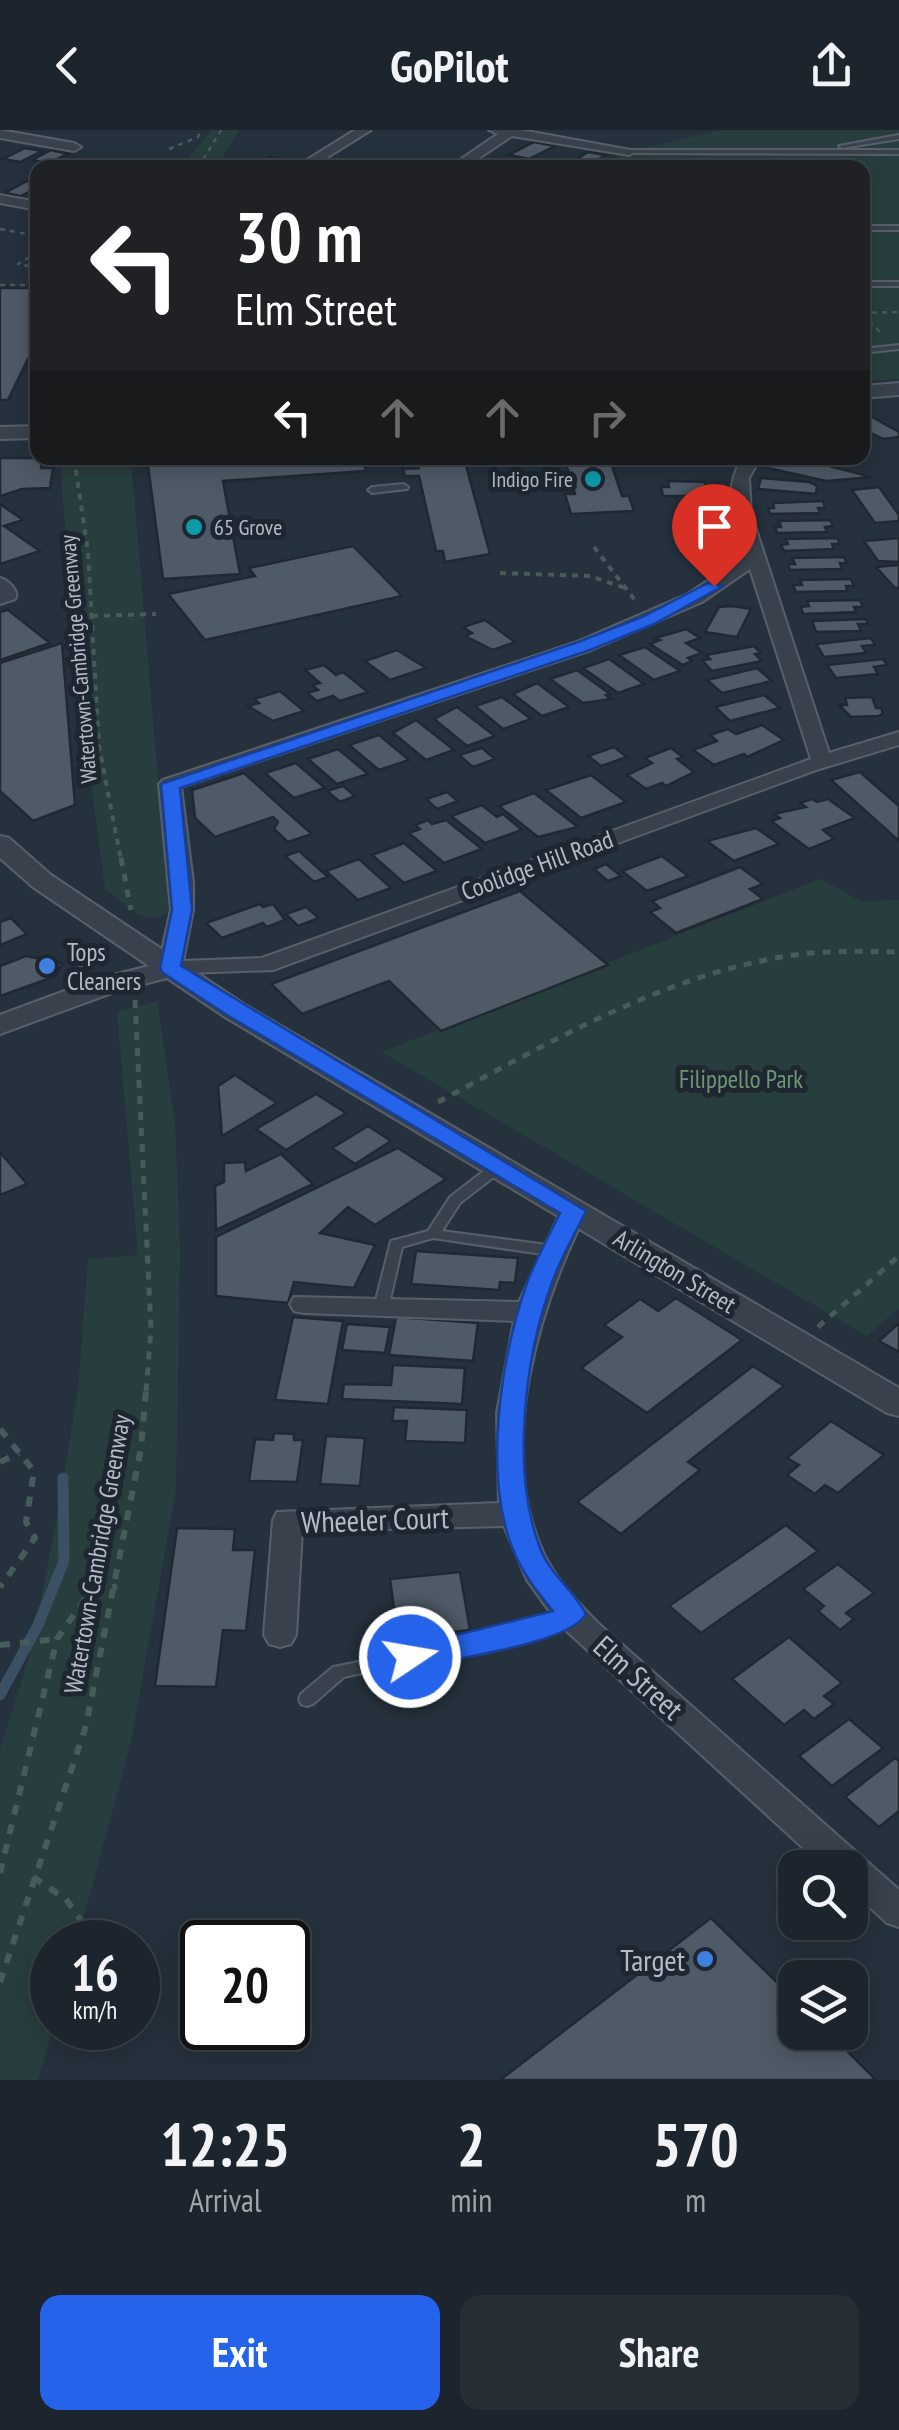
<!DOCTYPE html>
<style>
body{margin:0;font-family:"PT Sans Narrow",sans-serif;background:#252d35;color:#f1f3f6;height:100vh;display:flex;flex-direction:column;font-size:38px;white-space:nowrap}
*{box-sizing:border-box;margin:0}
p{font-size:32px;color:#a0a5aa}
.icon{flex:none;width:55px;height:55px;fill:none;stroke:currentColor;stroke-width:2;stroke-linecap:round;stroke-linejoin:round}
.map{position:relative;height:1950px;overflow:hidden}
.drawer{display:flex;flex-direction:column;background:#1c252d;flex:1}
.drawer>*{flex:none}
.guide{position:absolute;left:30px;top:30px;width:840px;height:305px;border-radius:20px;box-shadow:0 5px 25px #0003,0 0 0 2px #3a4249;background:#202124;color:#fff;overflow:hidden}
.buttons{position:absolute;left:778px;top:1720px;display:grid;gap:20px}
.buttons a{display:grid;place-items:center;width:90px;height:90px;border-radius:20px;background:#1c252d;box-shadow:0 5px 25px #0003,0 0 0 2px #3a4249;font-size:50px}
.speed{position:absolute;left:30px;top:1790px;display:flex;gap:20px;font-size:50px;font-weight:700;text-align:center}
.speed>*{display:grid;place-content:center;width:130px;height:130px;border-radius:50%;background:#1c252d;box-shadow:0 5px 25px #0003,0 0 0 2px #3a4249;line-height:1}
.speed small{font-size:25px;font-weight:400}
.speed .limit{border:5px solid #111;border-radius:15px;background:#fff;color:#111}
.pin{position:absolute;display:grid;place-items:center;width:85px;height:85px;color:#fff;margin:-102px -42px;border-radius:50% 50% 50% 0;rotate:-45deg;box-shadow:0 0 10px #0007}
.pin .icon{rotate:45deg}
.me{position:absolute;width:110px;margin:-55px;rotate:78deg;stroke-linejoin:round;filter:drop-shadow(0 0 8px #0008)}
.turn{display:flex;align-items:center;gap:35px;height:210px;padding:0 40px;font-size:45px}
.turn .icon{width:130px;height:130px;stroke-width:2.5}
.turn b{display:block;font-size:70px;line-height:85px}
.lanes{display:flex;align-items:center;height:95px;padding:0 40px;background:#0003;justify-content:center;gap:50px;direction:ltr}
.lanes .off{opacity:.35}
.eta{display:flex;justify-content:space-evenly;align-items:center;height:170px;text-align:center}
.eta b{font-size:60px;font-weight:600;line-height:70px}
.primary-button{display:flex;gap:20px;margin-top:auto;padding:20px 40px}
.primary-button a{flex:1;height:115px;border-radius:20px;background:#2563eb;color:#fff;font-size:40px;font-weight:600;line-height:115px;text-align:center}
.primary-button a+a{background:#252d35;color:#f1f3f6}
header{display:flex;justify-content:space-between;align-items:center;height:130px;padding:0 40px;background:#1c252d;font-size:45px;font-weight:600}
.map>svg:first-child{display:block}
.green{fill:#283e3e}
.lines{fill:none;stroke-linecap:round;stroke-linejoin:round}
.stream{stroke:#3c5064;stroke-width:11}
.building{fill:#4e5a66;stroke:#202933;stroke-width:2.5}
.service-casing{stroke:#57606a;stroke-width:4}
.minor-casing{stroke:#57606a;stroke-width:4}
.tertiary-casing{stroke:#57606a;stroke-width:4}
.path-far3{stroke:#475b5b;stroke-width:2.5;stroke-dasharray:5 5;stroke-linecap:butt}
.path-far2{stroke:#475b5b;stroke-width:4;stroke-dasharray:6 6;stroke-linecap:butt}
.path-far1{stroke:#475b5b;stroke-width:5;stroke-dasharray:8 8;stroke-linecap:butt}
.path{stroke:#475b5b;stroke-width:6;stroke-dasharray:10 10;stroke-linecap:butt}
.service{fill:#39424c;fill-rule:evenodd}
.minor{fill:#39424c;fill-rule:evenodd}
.tertiary{fill:#39424c;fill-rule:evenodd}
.route{fill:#2563eb;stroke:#184099;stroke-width:2.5}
.culture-dot{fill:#0f9aa8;stroke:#1e2731;stroke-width:4}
.shop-dot{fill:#3f7fe0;stroke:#1e2731;stroke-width:4}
.labels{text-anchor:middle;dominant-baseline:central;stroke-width:10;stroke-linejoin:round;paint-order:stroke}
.far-poi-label{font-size:22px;fill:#b4bdc7;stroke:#1e2731;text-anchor:end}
.far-street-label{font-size:22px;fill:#b4bdc7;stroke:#1e2731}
.street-label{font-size:25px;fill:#b4bdc7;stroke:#1e2731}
.poi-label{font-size:25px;fill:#b4bdc7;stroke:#1e2731;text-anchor:start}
.park-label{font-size:25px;fill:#6d9773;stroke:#1e2731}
.near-street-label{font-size:30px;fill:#b4bdc7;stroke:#1e2731}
.near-poi-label{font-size:30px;fill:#b4bdc7;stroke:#1e2731;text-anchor:end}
</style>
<header><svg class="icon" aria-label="back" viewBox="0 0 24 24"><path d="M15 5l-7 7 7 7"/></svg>GoPilot<svg class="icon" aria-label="share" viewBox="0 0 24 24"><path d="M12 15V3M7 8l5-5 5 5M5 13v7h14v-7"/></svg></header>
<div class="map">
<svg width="899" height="1950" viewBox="0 0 899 1950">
<rect width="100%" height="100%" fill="#25313c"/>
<g class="green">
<polygon points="211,0 239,0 217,37 182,37"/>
<polygon points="720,0 899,0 899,249 863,252 862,38 602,38 620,24"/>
<polygon points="60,328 131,328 169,782 156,789 139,785 105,759 73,511"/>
<polygon points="820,749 861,771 899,770 899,1178 867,1206 382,922"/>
<polygon points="157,871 175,993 180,1121 176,1360 131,1612 77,1812 52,1812 53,1898 38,1950 0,1950 0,1619 30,1524 55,1398 78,1259 88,1129 138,1125 117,882"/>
</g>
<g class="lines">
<polyline class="stream" points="0,1565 38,1495 64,1431 63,1348"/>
</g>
<g class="building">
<polygon points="534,12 555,16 529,29 509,25"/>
<polygon points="25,18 42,21 20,32 3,29"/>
<polygon points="51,20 68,24 49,33 32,30"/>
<polygon points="588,22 605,25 589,36 572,32"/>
<polygon points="270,27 297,32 287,38 258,33"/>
<polygon points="27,51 38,53 38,57 21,66 5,63"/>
<polygon points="0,158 38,158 38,208 8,270 0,270"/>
<polygon points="872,287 899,302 899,307 883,309 862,299 862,290"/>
<polygon points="0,328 42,328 41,338 53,338 50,358 22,359 0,366"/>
<polygon points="147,328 362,328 366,341 223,351 240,444 163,449"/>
<polygon points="416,328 464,328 490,424 445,432 443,421 436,421 419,346 405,346 403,339 419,338"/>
<polygon points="563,328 609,328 611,333 566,334"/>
<polygon points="779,328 798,328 872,347 826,351 768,338"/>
<polygon points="611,333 622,366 629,366 634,381 571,384 565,364 575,364 566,334"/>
<polygon points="761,348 809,352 817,356 816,364 758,359"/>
<polygon points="668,351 705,352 706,357 716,357 717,366 663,366 661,357 669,357"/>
<polygon points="879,357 899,385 899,391 875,393 852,360"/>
<polygon points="823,371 825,378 818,378 820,383 770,384 768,378 774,378 773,373"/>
<polygon points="0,374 23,390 4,396 40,421 0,434"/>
<polygon points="830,390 833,396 825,397 827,402 777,403 775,397 781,397 779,391"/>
<polygon points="837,408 840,414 832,414 834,419 784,421 781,415 788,414 786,409"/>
<polygon points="899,408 899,432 878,431 864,411"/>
<polygon points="353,416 402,466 205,510 168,464 255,446 249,438"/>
<polygon points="844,427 847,433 840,433 842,439 790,440 788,434 795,434 792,428"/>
<polygon points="899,435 899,458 895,458 876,437"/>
<polygon points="851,449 854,456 846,456 847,461 796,462 793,455 802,455 800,450"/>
<polygon points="860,470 863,477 854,477 856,482 803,484 801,477 809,476 807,471"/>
<polygon points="732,476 751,479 737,507 705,502 719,477"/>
<polygon points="8,480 50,513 0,530 0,482"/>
<polygon points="866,489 868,494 858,494 861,501 816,502 812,491"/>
<polygon points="485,490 515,512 493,520 465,506 472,503 463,497"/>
<polygon points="686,499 700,508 686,513 702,523 688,528 692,531 683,535 650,514 660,510 655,508"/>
<polygon points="871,508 875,515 862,516 866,523 824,527 816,514"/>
<polygon points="62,513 75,675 33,691 0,661 0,533"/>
<polygon points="754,516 761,523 755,524 762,531 712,541 702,530 710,529 706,525"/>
<polygon points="645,517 680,541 654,550 619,525"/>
<polygon points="397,520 426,538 390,550 365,531"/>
<polygon points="609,529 644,554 618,563 583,538"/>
<polygon points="883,529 887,535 874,537 878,544 836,548 827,535"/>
<polygon points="324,535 336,545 343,542 368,562 340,571 333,566 317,571 307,563 318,560 312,555 320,553 305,540"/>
<polygon points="757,538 772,551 722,563 707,550"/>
<polygon points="577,540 610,564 606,565 611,569 583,573 550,549"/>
<polygon points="537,553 569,577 542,586 513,564"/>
<polygon points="280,561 304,581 273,591 248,576 259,573 254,569"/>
<polygon points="764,565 780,578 730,591 715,577"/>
<polygon points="502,567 531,589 503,599 475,576"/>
<polygon points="872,567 876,578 881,578 883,583 879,586 851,587 839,575 847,575 845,568"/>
<polygon points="457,577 495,606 467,616 434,589"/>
<polygon points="416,590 454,620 426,630 393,603"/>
<polygon points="762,595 784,610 747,627 744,624 714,635 693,620 717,611 710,605 728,599 736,604"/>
<polygon points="379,605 409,630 379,640 349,615"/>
<polygon points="614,617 627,627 601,636 588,626"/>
<polygon points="482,618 495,629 473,637 459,625"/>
<polygon points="671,618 683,627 677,629 694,642 666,656 662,653 646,659 627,645 652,633 645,628"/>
<polygon points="338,619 368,644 337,654 308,629"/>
<polygon points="296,633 325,658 294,668 265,643"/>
<polygon points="860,642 899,676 899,711 831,650"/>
<polygon points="244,643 287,682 312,704 288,712 274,699 278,692 273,687 215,707 195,688 192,660"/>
<polygon points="591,645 626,672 581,688 546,660"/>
<polygon points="343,656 355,666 340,672 327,661"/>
<polygon points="447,662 458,671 437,679 426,669"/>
<polygon points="534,663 578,697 538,707 499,676"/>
<polygon points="812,669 817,672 828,669 855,688 823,700 834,709 809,719 771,691 780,688 774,684 806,677 800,673"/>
<polygon points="482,675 497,687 503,684 522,700 485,713 451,686"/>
<polygon points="428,690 432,694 446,690 482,719 444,733 409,703 420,699 415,695"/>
<polygon points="756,698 779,714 734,731 707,711"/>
<polygon points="404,713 437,741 404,753 372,725"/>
<polygon points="299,721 328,747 314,752 285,726"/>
<polygon points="662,726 688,746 647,761 622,741"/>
<polygon points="359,729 391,758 358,770 326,741"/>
<polygon points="606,734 621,746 608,751 594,739"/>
<polygon points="740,737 763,754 750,759 763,769 676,803 650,782 660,778 652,771"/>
<polygon points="520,761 608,835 441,901 389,851 302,884 271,854"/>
<polygon points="260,774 263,777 273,774 285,790 267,797 263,793 222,808 206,793"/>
<polygon points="306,777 319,788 298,796 286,784"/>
<polygon points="11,788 27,804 0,815 0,792"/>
<polygon points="26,826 62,833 56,846 0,866 0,836"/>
<polygon points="235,945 277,973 222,1006 218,956"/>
<polygon points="316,964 346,983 286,1020 256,999"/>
<polygon points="368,996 391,1011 355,1034 332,1018"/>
<polygon points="398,1018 446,1049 375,1095 348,1077 320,1103 375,1115 354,1158 294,1152 288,1173 216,1166 216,1107"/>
<polygon points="0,1022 27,1054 0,1065"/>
<polygon points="281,1024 313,1054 216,1100 215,1056 224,1052 224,1033 245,1032 246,1041"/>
<polygon points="416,1121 518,1128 515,1153 500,1152 499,1160 411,1154"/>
<polygon points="676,1168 742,1210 647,1283 581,1238 622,1207 604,1195 640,1169 658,1181"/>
<polygon points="293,1187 343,1191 328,1274 275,1270"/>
<polygon points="396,1187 478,1193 473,1231 389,1225"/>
<polygon points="899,1193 899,1222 879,1211"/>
<polygon points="347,1194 390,1197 385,1223 342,1220"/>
<polygon points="393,1235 465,1238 462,1274 342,1269 344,1254 391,1255"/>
<polygon points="753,1236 784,1256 688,1332 700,1340 621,1404 577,1372"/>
<polygon points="394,1277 467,1280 465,1313 405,1311 407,1291 392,1291"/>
<polygon points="831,1291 884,1325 838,1363 825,1355 815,1364 787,1345 799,1335 787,1328"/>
<polygon points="274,1303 294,1304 294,1310 303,1310 297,1352 249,1351 255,1309 273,1310"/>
<polygon points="326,1306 365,1308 360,1356 320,1354"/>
<polygon points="786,1395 818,1421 701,1503 669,1476"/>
<polygon points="177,1398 235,1399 233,1420 255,1420 246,1501 223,1500 216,1557 155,1556"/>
<polygon points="838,1434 874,1463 846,1483 854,1489 840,1500 818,1481 824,1476 803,1459"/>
<polygon points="460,1442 470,1500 398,1508 390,1449"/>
<polygon points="789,1507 842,1553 824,1566 834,1574 814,1589 804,1580 784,1595 732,1549"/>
<polygon points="849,1589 883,1618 832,1656 799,1626"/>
<polygon points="895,1628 899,1631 899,1681 879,1697 845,1667"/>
<polygon points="711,1788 795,1870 795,1902 828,1902 876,1950 500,1950"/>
</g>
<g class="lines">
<defs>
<g id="service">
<polygon points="899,5 899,9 842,18 839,16"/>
<polygon points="627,20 899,20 899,24 629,23 627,22"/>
<rect x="862" y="96" width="37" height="4"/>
<rect x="862" y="152" width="37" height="4"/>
<polygon points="899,215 899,219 862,223 862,219"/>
<polygon points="404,354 408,357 407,359 372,363 368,360 372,357"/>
<polygon points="499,1032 505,1036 504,1039 460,1073 442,1101 555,1116 560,1118 562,1121 560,1124 555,1126 433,1108 402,1117 389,1174 387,1177 377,1177 375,1174 391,1111 428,1101 450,1067 494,1033"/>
<polygon points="570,1480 576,1482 578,1486 576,1490 558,1500 344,1547 313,1574 307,1576 301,1574 299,1569 301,1564 333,1537 339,1536 548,1491"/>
</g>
<g id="minor">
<polygon points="0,0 74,13 81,17 74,21 0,8"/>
<polygon points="355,0 371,0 310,38 294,38"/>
<polygon points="489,0 521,0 636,21 629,25 512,6 464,38 448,38 498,4"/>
<polygon points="0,65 38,72 38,80 0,73"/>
<path d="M743,328h17l-11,20 2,36 78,239 70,-21v13l-83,25 -543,200 -111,4 -4,-5 13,-59 -12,-126 4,-4 414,-138 111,-48 58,-39c-10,-32 -25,-67 -3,-97zM750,439l61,190 -549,199 -79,3 10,-51v-28l-12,-95 410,-137 111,-48z"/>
<path d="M0,448c8,2 20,13 15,21l-15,5z"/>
<path d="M574,1072l9,3 4,6c-48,96 -92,236 -44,341 13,28 35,51 57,73l299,265v37l-12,-4 -37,-34v-21h-25l-267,-245 -31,-43 -23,-54 -202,5 -6,104 -5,9 -11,3 -11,-3 -5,-9 9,-115 4,-8 222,-9 -2,-90 17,-92 -210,-8 -10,-2 -4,-7 4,-7 225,5 42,-91 4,-6z"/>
</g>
<g id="tertiary">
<polygon points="899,253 899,265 862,268 862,256"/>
<polygon points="38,296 38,308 0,309 0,297"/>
<polygon points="0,706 9,708 51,745 245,875 899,1258 899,1286 887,1283 225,887 167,848 117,861 0,904 0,885 97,849 149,836 33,757 0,728"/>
</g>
</defs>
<use href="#service" class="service-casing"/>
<use href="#minor" class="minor-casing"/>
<use href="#tertiary" class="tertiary-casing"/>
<g class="path-far3">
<polyline points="169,19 198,7 200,0"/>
<polyline points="198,38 221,0"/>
<polyline points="0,99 38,106"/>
<polyline points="38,122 18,134 38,138"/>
<polyline points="0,155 38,155"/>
<polyline points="862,183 899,182"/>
<polyline points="862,184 883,205"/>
</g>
<g class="path-far2">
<polyline points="74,328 88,422 99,616 121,730"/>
<polyline points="594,417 637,473"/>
<polyline points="500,443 590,446 628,459"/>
<polyline points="92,486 156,484"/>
</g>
<g class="path-far1">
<polyline points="121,728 131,780"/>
<polyline points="87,840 81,836 104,823"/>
<polyline points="135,870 151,1199 146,1262"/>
<path d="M438,972c107,-57 217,-122 338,-144 41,-8 82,-7 123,-6"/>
<polyline points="818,1197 899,1126"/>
</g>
<g class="path">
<polyline points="0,1299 34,1341 26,1392 35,1408 0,1457"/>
<polyline points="0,1332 19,1323"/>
<polyline points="0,1515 56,1509"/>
<polyline points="0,1743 57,1509 87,1466 117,1456"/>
<polyline points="33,1747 66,1769 96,1812"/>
<polyline points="0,1852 86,1596 141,1318 146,1260"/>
</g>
<use href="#service" class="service"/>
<use href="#minor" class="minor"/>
<use href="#tertiary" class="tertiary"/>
</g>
<path class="route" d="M708,453l15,3 -69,38 -64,26 -410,138 12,122 -11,56 405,245c-11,23 -25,46 -33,69 -28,74 -42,190 -14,265 9,28 34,44 47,69 -16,30 -140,46 -176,54l-10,-3 -4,-8 4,-8 153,-38c-16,-20 -32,-39 -41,-64 -29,-75 -11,-190 15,-264 9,-24 22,-47 33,-70l-333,-198 -64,-42 -3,-5 12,-58 -11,-126 417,-142 64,-25z"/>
<g class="culture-dot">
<circle cx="593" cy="349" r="10"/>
<circle cx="194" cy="397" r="10"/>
</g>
<g class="shop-dot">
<circle cx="47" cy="836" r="10"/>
<circle cx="705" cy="1829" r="10"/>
</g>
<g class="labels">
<g class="far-poi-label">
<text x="573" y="349">Indigo Fire</text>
<text x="214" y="397" text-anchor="start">65 Grove</text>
</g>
<g class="far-street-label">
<text transform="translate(78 529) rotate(-95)">Watertown-Cambridge Greenway</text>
</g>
<g class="street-label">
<text transform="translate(537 735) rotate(-20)">Coolidge Hill Road</text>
<text transform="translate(675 1141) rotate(31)">Arlington Street</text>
<text transform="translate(97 1424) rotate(-80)">Watertown-Cambridge Greenway</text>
</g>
<g class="poi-label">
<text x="67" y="822">Tops<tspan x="67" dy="29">Cleaners</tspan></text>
</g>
<g class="park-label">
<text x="741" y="949">Filippello Park</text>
</g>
<g class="near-street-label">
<text transform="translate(375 1389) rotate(-2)">Wheeler Court</text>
<text transform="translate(639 1547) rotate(42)">Elm Street</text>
</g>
<g class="near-poi-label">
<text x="685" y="1829">Target</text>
</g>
</g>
</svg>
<div class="buttons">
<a><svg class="icon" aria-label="search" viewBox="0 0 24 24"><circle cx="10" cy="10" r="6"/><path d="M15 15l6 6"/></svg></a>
<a><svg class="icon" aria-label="layers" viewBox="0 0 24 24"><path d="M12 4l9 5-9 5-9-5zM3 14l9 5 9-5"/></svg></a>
</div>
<div class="speed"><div>16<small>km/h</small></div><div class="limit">20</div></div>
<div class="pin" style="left:714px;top:456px;background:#d93025"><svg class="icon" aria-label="arrive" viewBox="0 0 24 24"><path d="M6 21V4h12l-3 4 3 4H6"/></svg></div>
<svg class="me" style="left:410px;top:1527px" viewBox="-20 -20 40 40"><circle r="17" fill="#2563eb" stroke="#fff" stroke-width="3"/><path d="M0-11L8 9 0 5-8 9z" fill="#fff"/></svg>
<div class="guide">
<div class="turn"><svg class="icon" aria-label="left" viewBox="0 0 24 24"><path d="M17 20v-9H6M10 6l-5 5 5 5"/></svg><div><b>30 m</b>Elm Street</div></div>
<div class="lanes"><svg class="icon" aria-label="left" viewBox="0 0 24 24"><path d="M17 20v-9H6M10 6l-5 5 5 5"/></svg><svg class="icon off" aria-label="ahead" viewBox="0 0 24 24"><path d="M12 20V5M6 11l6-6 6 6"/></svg><svg class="icon off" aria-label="ahead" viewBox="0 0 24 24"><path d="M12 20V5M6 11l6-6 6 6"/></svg><svg class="icon off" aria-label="right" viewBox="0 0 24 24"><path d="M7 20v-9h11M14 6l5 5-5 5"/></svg></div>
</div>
</div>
<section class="drawer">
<div class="eta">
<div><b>12:25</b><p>Arrival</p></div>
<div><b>2</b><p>min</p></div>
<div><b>570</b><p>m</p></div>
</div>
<div class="primary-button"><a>Exit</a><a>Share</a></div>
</section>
